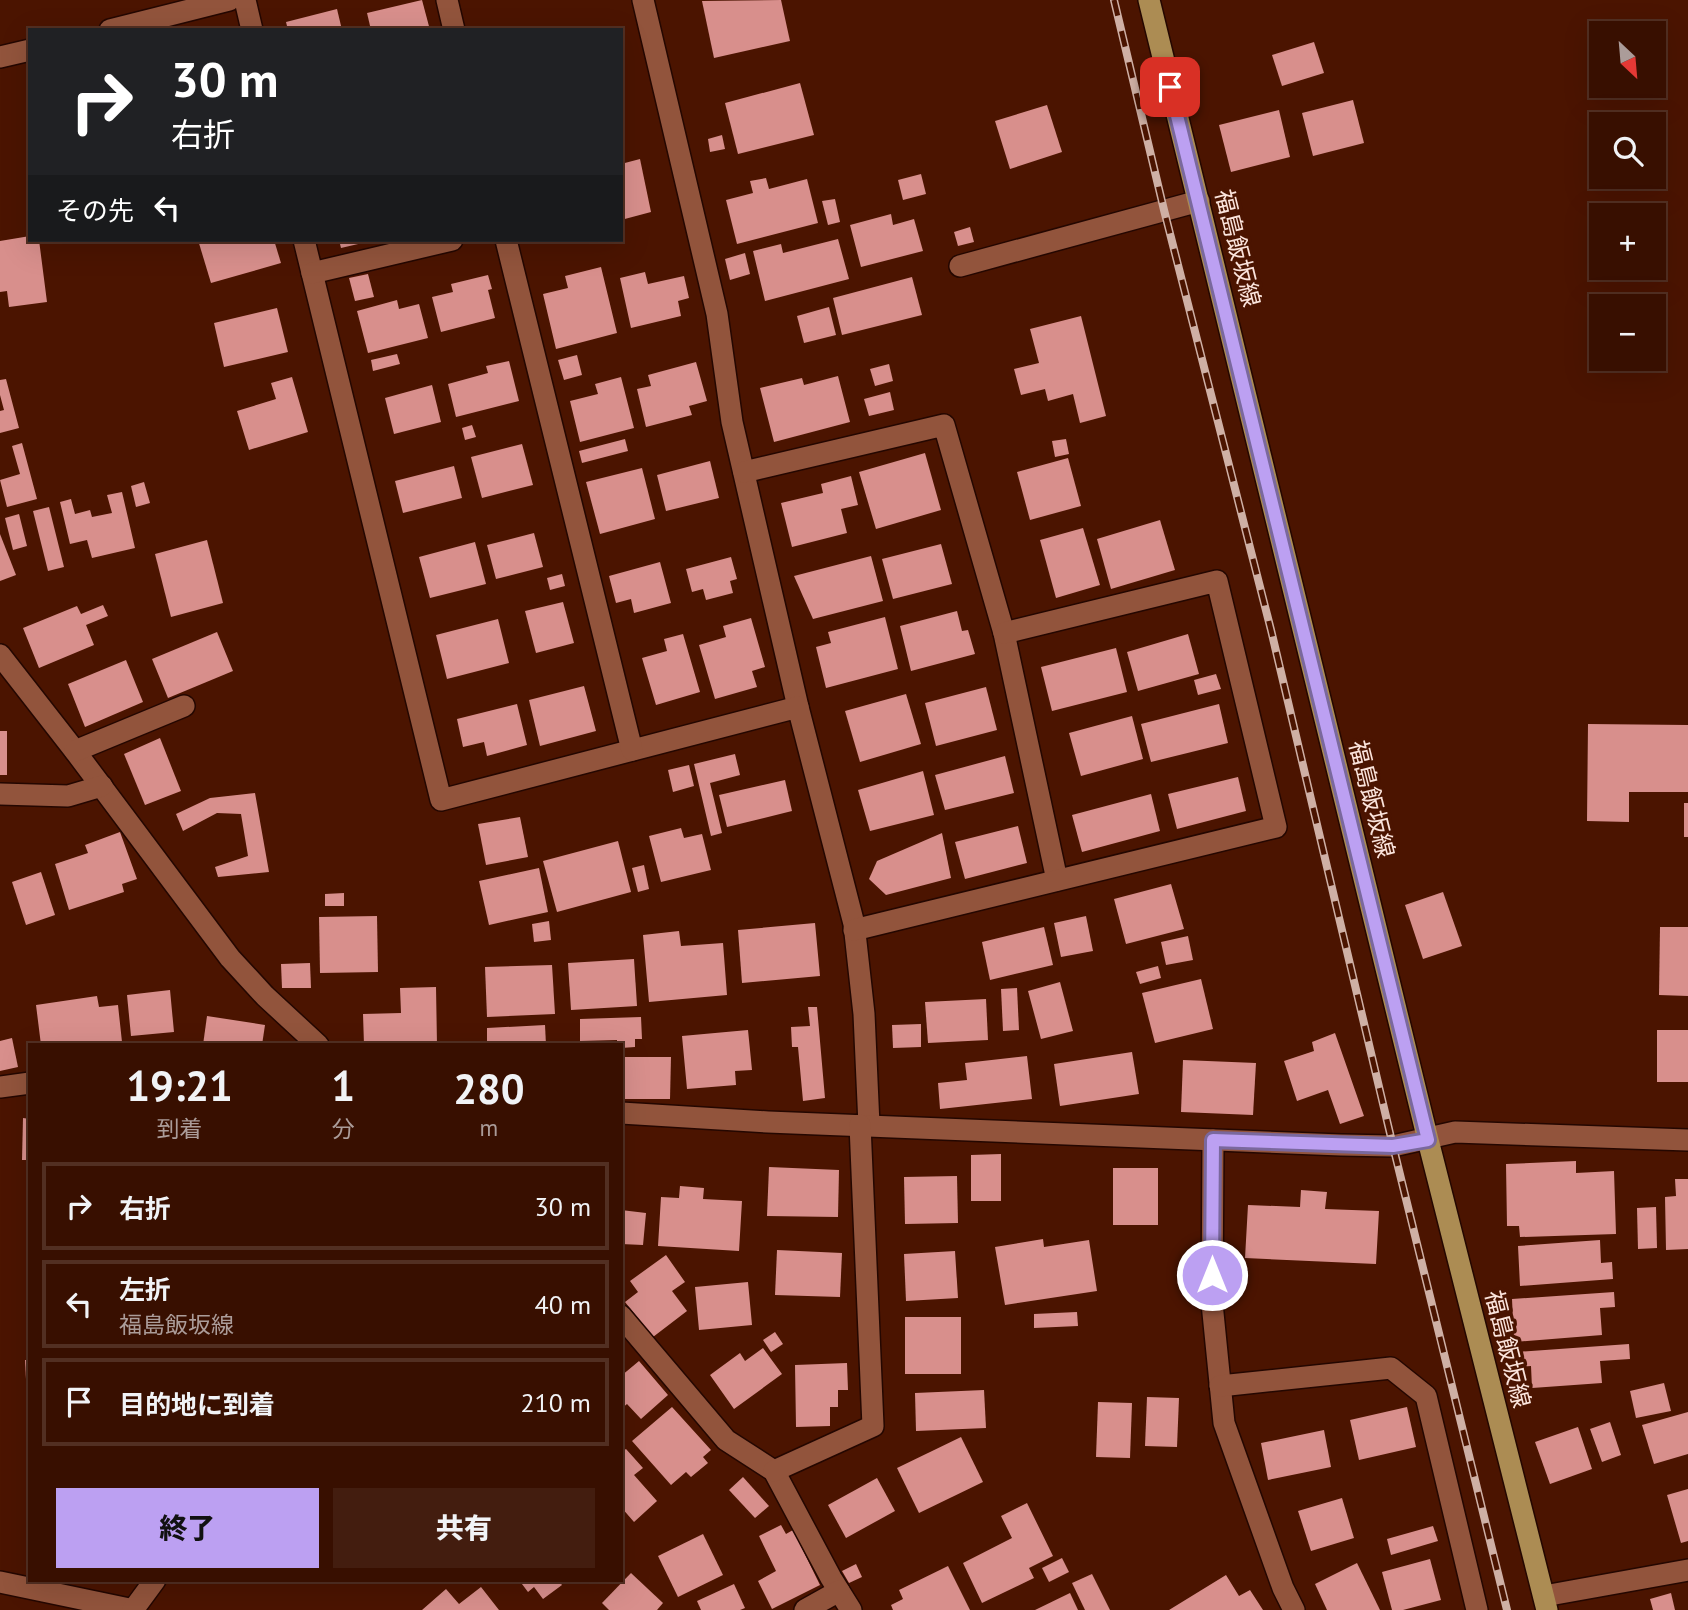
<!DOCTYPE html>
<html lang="ja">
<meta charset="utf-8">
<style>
body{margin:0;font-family:"PT Sans","Noto Sans JP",sans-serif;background:#431d0f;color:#f1f3f6;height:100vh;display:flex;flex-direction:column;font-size:26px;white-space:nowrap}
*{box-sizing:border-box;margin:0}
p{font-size:23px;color:#ab9c99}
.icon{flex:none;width:38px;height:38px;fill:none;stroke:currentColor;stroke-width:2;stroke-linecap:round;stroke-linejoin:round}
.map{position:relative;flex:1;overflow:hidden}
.drawer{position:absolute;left:28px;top:1043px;width:595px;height:539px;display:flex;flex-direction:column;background:#380f00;border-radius:0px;box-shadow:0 7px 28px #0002,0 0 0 2px #522f22}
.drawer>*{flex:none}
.hud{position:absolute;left:28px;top:28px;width:595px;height:214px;border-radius:0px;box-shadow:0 7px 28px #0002,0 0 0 2px #522f22;background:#202124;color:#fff;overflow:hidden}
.needle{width:46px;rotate:154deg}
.controls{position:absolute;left:1589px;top:21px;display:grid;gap:14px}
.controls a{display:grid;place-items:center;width:77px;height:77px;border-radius:0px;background:#380f00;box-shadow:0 7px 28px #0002,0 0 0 2px #522f22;font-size:35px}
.pin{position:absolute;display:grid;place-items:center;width:60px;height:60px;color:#fff;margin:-30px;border-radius:14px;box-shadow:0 4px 10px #0006}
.me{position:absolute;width:77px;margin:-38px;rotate:0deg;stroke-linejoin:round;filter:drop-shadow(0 0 5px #0008)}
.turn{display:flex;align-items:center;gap:24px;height:147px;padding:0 28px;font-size:32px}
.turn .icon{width:91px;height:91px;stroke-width:2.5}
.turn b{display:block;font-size:49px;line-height:60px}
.then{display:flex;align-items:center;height:66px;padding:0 28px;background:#0003;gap:14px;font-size:26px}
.eta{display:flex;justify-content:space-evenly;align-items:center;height:119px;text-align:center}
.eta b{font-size:42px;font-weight:800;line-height:49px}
.cta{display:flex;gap:14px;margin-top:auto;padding:14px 28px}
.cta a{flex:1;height:80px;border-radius:0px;background:#bca0f2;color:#111;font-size:28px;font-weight:800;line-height:80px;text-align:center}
.cta a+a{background:#431d0f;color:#f1f3f6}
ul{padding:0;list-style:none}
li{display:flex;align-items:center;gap:21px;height:88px;margin:0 14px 10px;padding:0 14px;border:4px solid #522f22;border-radius:0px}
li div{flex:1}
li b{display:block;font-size:26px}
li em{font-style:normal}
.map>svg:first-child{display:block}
.building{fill:#d88f8c}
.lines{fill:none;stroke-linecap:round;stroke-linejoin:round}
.street-casing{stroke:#240700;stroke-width:24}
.primary-casing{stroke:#240700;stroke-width:24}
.street{stroke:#92543c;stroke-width:21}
.primary{stroke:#ac8c53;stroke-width:21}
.rail-casing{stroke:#cfb0a5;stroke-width:8}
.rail{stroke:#4b1400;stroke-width:5;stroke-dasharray:16;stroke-linecap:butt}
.route-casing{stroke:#7a689d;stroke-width:18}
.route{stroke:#bca0f2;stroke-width:12}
.labels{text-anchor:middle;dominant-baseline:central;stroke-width:7;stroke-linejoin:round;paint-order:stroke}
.street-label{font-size:24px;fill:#fbe4dc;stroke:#4b1400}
</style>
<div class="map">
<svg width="1688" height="1610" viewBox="0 0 1688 1610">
<rect width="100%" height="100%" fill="#4b1400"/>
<g class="building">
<polygon points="422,0 430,30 371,30 367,13"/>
<polygon points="781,0 790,41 714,58 702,1"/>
<polygon points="337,9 342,30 288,30 286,22"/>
<polygon points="1314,42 1324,73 1282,86 1272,55"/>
<polygon points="800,83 814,135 738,154 725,103"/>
<polygon points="1353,100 1364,143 1313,156 1302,113"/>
<polygon points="1047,105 1062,152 1010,169 995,121"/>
<polygon points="1279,110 1290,157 1231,172 1219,125"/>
<polygon points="722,135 725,149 710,152 708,139"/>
<polygon points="640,159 651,212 621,220 621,164"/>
<polygon points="921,174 926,194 903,200 898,180"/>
<polygon points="766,178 769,189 807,179 818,223 737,244 726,200 753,193 750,181"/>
<polygon points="835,199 840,222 828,225 822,201"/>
<polygon points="891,214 893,225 914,219 923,251 861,267 850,225"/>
<polygon points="970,227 974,242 958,246 954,232"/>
<polygon points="30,236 30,240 39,240 47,302 9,307 7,291 0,292 0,241"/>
<polygon points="838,239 849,279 765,301 753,251 781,244 783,253"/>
<polygon points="198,240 274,240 281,263 211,283"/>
<polygon points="339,240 371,240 371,241 341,248"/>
<polygon points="745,253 750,274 730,280 725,259"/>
<polygon points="601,267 617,333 556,349 543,294 568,288 565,276"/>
<polygon points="645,272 648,284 684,276 689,298 678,301 681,316 631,328 620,278"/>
<polygon points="368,274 374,297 355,301 349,278"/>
<polygon points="488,275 492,289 488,290 495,318 441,332 432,297 453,292 451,284"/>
<polygon points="912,277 922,315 842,335 833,298"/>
<polygon points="397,300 399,309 419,304 428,338 368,353 357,311"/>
<polygon points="829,307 836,335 804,343 797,316"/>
<polygon points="277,308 288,352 224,367 214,323"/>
<polygon points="1081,316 1106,416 1080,423 1073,394 1048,401 1045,389 1021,395 1014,369 1039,363 1030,329"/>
<polygon points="397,354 400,364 373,371 371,360"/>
<polygon points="577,355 582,375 564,380 558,360"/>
<polygon points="509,361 519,401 456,417 448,384 488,373 486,366"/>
<polygon points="696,362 707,401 689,406 692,415 646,427 637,389 651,386 648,375"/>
<polygon points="889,364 893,381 875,386 870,369"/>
<polygon points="838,376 850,422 774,442 760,388 802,378 804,385"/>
<polygon points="292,377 308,432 249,450 237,411 276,399 271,383"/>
<polygon points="621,377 634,428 580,442 570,401 598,394 595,384"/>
<polygon points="6,379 19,428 0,433 0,411 4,410 0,395 0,380"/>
<polygon points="432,385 441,422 394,434 385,398"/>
<polygon points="890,392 894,410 869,416 864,399"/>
<polygon points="472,425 476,437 465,440 462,428"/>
<polygon points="625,439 628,451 582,463 579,451"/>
<polygon points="1066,439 1069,454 1055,457 1052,441"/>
<polygon points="22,443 37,499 7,507 0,480 20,474 12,446"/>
<polygon points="522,444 533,485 482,498 471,457"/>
<polygon points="925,453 941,510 876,529 859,472"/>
<polygon points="1068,458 1081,506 1030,520 1017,472"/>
<polygon points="710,461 719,498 666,511 657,475"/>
<polygon points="454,466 462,498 403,513 395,481"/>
<polygon points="642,468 655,519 600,534 586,482"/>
<polygon points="851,476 858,505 841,509 847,533 792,547 781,503 823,493 821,484"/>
<polygon points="144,482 150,503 136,507 131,486"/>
<polygon points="122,492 135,548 92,558 87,540 70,544 60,502 71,499 75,514 90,510 92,517 112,513 107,495"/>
<polygon points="49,507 64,567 48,571 33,511"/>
<polygon points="19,514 27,546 13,550 5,518"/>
<polygon points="1160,520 1175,570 1111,589 1097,539"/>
<polygon points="1083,528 1100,585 1056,598 1040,540"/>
<polygon points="534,533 543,567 496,579 487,545"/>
<polygon points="0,534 16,575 0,581"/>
<polygon points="207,540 223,603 171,617 155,554"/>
<polygon points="475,542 486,584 430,598 419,557"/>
<polygon points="941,544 952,584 893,599 882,559"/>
<polygon points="871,556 883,601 813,619 794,576"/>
<polygon points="731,557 737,579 730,581 733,593 706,600 703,589 692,592 686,569"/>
<polygon points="660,562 671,603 634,613 631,599 616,603 609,576"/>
<polygon points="562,574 565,586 550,590 547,578"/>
<polygon points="563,602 574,643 536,653 525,611"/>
<polygon points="103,605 108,616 86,625 94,645 39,668 23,628 77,606 81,614"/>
<polygon points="957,611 962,631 968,630 975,654 911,671 900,626"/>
<polygon points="885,617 898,669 826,688 816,647 831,643 828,632"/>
<polygon points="751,618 765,667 752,671 757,687 715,699 699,645 726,637 723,626"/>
<polygon points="498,619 509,663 447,679 436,635"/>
<polygon points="217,632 233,671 168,698 152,659"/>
<polygon points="683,634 700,692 656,705 642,658 667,651 664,639"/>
<polygon points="1188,634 1199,674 1138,691 1127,652"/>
<polygon points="1116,648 1127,692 1052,711 1041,667"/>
<polygon points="126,660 143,702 85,727 68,684"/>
<polygon points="1216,674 1221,689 1198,695 1194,680"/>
<polygon points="584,686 596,731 540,746 529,700"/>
<polygon points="986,687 997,730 936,746 925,703"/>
<polygon points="906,694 921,744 860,762 845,711"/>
<polygon points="517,704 527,745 487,756 484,742 463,747 457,719"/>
<polygon points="1219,704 1228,743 1151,762 1141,724"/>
<polygon points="1132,716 1143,759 1081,776 1069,733"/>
<polygon points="1588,724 1688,725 1688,792 1629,792 1629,822 1587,821"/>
<rect x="0" y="731" width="7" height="44"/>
<polygon points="160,738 181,791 145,805 124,754"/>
<polygon points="735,754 740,775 710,783 722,833 711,836 694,764"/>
<polygon points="1005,756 1014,793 945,810 935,775"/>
<polygon points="689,765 694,786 673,792 668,770"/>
<polygon points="923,771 934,815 870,831 858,790"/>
<polygon points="1238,777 1246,811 1177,829 1168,794"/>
<polygon points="785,780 792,811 727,827 719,795"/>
<polygon points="255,793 269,872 218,877 215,867 248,856 241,814 217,813 183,831 176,814 210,798"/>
<polygon points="1151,794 1160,831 1082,852 1072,815"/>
<rect x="1684" y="803" width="4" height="34"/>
<polygon points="520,817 528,857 486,865 478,824"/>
<polygon points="1018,826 1027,863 965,879 955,842"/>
<polygon points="681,828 684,838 702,834 711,870 661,882 649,836"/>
<polygon points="120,832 137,879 122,884 124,892 69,910 55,864 88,853 85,845"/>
<polygon points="942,833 951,878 886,895 869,879 877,861"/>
<polygon points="618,841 631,892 557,912 543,861"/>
<polygon points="644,865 649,889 638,892 632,868"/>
<polygon points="539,868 548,912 489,925 479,881"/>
<polygon points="41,872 55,915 26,925 12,882"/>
<polygon points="1171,884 1184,929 1126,944 1114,899"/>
<polygon points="1443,892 1462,946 1423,959 1405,905"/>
<polygon points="344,893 344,906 325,906 325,894"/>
<polygon points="377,916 378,972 320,973 319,917"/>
<polygon points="1086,916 1093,951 1061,957 1054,923"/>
<polygon points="549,921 551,940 534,942 532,924"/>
<polygon points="815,923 820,976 742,983 738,930"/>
<polygon points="1044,927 1053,965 990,980 982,942"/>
<polygon points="1660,927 1688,927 1688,996 1659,995"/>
<polygon points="679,931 681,946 723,943 727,995 649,1002 643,935"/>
<polygon points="1188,936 1193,960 1166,965 1161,942"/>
<polygon points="634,959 637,1006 571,1010 568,963"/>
<polygon points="310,963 311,988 282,988 281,964"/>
<polygon points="552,965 555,1014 487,1017 485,967"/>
<polygon points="1158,966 1161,978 1140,984 1136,972"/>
<polygon points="1201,979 1213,1029 1155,1043 1142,993"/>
<polygon points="1060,982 1073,1031 1041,1039 1028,991"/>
<polygon points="436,987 437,1045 364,1045 363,1014 401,1013 400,988"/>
<polygon points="1017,988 1019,1030 1003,1031 1001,989"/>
<polygon points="170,990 174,1032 131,1036 127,995"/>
<polygon points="97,996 99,1007 118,1005 122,1042 104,1045 41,1045 36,1005"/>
<polygon points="986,999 988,1040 928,1043 925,1002"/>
<polygon points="808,1007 817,1007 825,1098 803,1101 798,1047 792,1047 791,1027 810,1026"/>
<polygon points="207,1016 265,1025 262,1045 203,1045"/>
<polygon points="641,1017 642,1039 635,1039 635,1047 621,1048 621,1045 617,1045 617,1040 580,1041 580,1019"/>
<polygon points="921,1024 921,1047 893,1048 892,1025"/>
<polygon points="545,1025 546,1045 487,1045 487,1028"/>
<polygon points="748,1030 752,1070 735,1071 736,1085 687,1089 682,1036"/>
<rect x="1657" y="1030" width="31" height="52"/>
<polygon points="1335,1033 1364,1116 1340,1124 1328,1090 1297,1101 1284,1061 1314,1051 1312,1042"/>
<polygon points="12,1038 18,1067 0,1071 0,1041"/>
<polygon points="1132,1052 1139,1094 1060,1106 1054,1064"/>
<polygon points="1027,1056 1032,1099 940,1109 938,1083 967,1080 965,1063"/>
<polygon points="623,1057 671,1057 670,1099 622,1099"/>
<polygon points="1183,1060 1256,1063 1253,1115 1181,1112"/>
<polygon points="23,1118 30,1119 30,1160 22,1160"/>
<polygon points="1001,1154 1001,1201 971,1201 971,1155"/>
<polygon points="1576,1161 1576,1173 1614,1171 1616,1234 1520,1237 1519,1226 1507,1226 1506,1164"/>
<polygon points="769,1167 839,1170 838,1217 767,1216"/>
<rect x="1113" y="1168" width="45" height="57"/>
<polygon points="957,1176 958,1223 905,1224 904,1177"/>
<polygon points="1675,1179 1688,1179 1688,1249 1666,1250 1665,1197 1676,1196"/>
<polygon points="680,1186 704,1188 703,1199 742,1201 739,1251 658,1246 661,1197 679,1198"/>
<polygon points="1301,1190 1327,1192 1325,1209 1379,1211 1376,1264 1245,1258 1248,1205 1300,1207"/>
<polygon points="1656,1207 1657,1248 1638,1249 1637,1208"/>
<polygon points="621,1210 646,1213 643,1245 621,1244"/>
<polygon points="1043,1239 1044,1247 1089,1240 1097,1291 1005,1305 995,1247"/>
<polygon points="1600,1240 1601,1263 1612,1262 1613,1279 1520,1286 1518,1246"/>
<polygon points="777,1250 842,1253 840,1297 775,1295"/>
<polygon points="955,1251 958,1298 906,1301 904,1254"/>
<polygon points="666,1255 685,1282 672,1291 687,1311 653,1337 625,1302 638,1292 630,1281"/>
<polygon points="748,1282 752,1325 699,1330 695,1287"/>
<polygon points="1614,1292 1615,1307 1600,1308 1602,1335 1514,1342 1512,1299"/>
<polygon points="1077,1312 1078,1326 1034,1328 1034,1314"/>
<rect x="905" y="1317" width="56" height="57"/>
<polygon points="775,1332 783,1344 771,1352 763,1340"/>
<polygon points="1629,1344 1630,1359 1600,1361 1602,1383 1532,1388 1531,1366 1518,1367 1516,1352"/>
<polygon points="763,1348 782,1374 734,1409 710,1375 740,1353 745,1361"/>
<polygon points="25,1360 30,1360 30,1399 27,1399"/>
<polygon points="639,1361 668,1395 641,1419 627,1404 621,1409 621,1376"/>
<polygon points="847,1363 848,1390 838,1390 838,1407 830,1407 830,1426 796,1427 795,1365"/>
<polygon points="1664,1383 1671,1411 1636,1418 1630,1391"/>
<polygon points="984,1390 986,1428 916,1431 915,1393"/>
<polygon points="1147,1397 1179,1398 1177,1447 1145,1446"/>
<polygon points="1098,1402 1132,1403 1130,1458 1096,1457"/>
<polygon points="672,1407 711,1450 703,1457 708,1463 691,1477 686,1472 671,1485 632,1441"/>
<polygon points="1407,1407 1416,1447 1359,1460 1350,1420"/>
<polygon points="1688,1412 1688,1454 1654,1464 1642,1425"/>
<polygon points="1610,1422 1621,1455 1602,1462 1590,1429"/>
<polygon points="1578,1427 1592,1469 1550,1484 1535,1442"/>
<polygon points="1324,1430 1331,1467 1268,1480 1261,1443"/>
<polygon points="961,1437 983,1482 919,1513 897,1468"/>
<polygon points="626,1449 643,1468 634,1475 657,1501 634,1522 621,1507 621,1452"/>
<polygon points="743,1477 769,1506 755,1518 729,1490"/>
<polygon points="877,1478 895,1511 846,1538 828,1505"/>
<polygon points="1688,1489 1688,1541 1681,1543 1667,1495"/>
<polygon points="1342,1498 1354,1538 1311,1551 1298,1511"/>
<polygon points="1027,1503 1053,1556 1029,1568 1034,1578 982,1603 963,1563 1012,1538 1001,1516"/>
<polygon points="781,1525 786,1534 793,1530 820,1585 772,1609 758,1581 776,1571 759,1536"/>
<polygon points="1433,1526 1438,1541 1391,1555 1387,1539"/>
<polygon points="703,1534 723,1575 678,1597 658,1556"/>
<polygon points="1062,1558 1069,1572 1049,1582 1042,1568"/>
<polygon points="1430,1559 1441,1600 1403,1610 1392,1610 1382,1572"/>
<polygon points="1357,1563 1380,1610 1327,1610 1315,1584"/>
<polygon points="856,1564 862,1577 849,1583 842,1571"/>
<polygon points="948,1566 970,1610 893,1610 891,1605 903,1599 899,1590"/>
<polygon points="631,1573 663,1603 657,1610 609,1610 602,1603"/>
<polygon points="1092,1574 1110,1610 1085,1610 1072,1583"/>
<polygon points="1226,1575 1239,1596 1250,1590 1263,1610 1169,1610"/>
<polygon points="519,1580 558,1580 562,1585 543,1599 534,1587 528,1592"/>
<polygon points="734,1584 745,1608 740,1610 701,1610 697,1601"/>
<polygon points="481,1587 499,1610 422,1610 446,1589 459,1604"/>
<polygon points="1070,1593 1078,1610 1035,1610"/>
<polygon points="1671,1593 1675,1610 1653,1610 1650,1599"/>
</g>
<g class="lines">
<defs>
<g id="street">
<polyline points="245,0 252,30"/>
<polyline points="447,0 454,30"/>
<polyline points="643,0 717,314 732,422 798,707"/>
<polyline points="110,30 229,0"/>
<polyline points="0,57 30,50"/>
<polyline points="304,240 441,800 798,707 854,924 864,1014 869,1125"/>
<polyline points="506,240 632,750"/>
<polyline points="960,266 1199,201"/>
<polyline points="312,273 452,240"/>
<polyline points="744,472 944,425 1004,633 1057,880"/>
<polyline points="0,655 75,751 230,958 265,996 318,1045"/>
<polyline points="75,751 184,706"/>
<polyline points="0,794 68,796 102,786"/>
<polyline points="854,930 1276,827 1217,581 1004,633"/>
<polyline points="0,1087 30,1083"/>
<polyline points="621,1113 768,1122 1341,1145 1393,1146 1455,1132 1688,1140"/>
<polyline points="1213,1140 1212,1303 1224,1423 1283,1588 1294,1610"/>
<polyline points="621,1316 726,1440 774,1471 831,1578 851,1610"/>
<polyline points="1220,1386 1391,1368 1426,1396 1477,1610"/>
<polyline points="774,1471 873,1426 860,1125"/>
<polyline points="0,1582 134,1610"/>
<polyline points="1544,1596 1688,1570"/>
<polyline points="133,1610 155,1580"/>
<polyline points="805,1610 839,1591"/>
</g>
<polyline id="primary" points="1149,0 1428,1140 1547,1610"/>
</defs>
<use href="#street" class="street-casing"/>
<use href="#primary" class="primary-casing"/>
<use href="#street" class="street"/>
<use href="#primary" class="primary"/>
<defs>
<polyline id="rail" points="1114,0 1164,210 1271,630 1393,1146 1507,1610"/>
</defs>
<use href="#rail" class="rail-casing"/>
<use href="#rail" class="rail"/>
</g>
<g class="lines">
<defs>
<polyline id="route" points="1170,87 1428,1140 1393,1146 1213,1140 1212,1275"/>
</defs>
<use href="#route" class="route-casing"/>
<use href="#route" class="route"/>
</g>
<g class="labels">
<g class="street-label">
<text transform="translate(1238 248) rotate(76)">福島飯坂線</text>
<text transform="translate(1372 799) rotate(76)">福島飯坂線</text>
<text transform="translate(1508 1349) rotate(76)">福島飯坂線</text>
</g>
</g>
</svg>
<div class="controls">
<a><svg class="needle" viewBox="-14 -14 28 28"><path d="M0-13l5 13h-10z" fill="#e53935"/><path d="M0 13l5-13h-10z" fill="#ab9c99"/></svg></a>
<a><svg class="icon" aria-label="search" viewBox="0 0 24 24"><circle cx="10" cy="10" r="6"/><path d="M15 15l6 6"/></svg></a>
<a>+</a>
<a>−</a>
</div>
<div class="pin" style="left:1170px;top:87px;background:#d93025"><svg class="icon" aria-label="arrive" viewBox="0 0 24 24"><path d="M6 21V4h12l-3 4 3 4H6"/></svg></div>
<svg class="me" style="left:1212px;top:1275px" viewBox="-20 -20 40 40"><circle r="17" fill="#bca0f2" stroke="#fff" stroke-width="3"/><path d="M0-11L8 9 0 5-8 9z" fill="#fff"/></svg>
<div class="hud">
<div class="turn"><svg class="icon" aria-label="right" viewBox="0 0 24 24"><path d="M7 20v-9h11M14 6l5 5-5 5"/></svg><div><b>30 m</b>右折</div></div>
<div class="then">その先<svg class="icon" aria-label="left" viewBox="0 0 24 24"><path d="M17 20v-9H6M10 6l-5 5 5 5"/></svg></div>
</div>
<section class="drawer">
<div class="eta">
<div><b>19:21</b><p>到着</p></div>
<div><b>1</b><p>分</p></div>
<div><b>280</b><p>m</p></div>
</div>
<ul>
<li><svg class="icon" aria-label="right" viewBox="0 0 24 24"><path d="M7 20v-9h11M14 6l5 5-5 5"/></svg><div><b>右折</b></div><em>30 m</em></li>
<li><svg class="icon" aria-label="left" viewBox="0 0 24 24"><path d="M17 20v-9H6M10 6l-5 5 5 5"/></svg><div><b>左折</b><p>福島飯坂線</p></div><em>40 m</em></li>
<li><svg class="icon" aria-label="arrive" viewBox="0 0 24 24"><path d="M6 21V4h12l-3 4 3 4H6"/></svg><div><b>目的地に到着</b></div><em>210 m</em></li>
</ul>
<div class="cta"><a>終了</a><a>共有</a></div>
</section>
</div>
